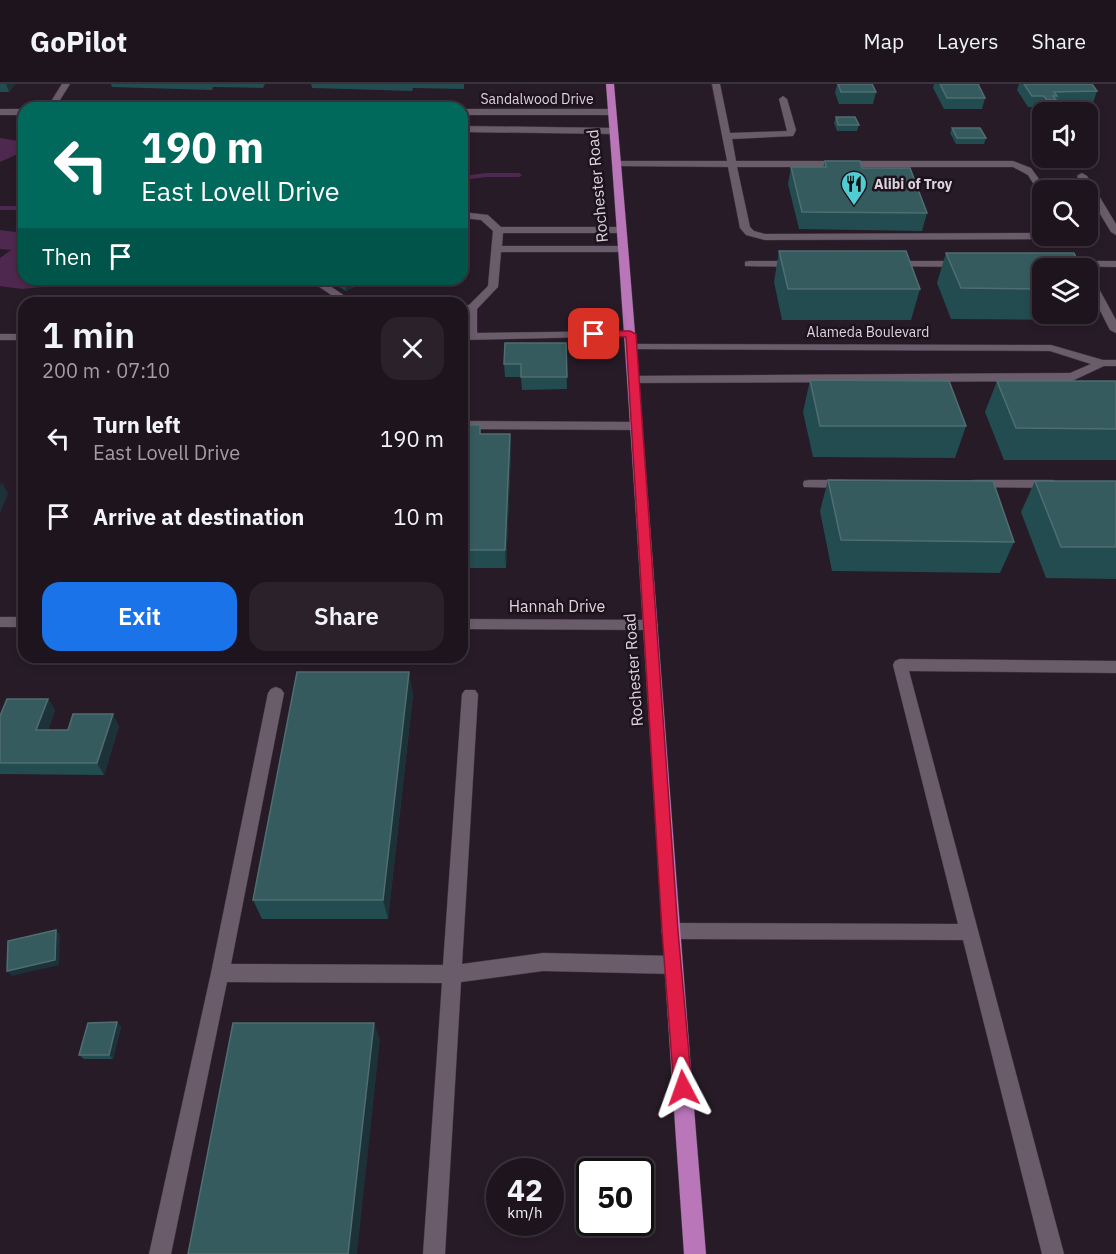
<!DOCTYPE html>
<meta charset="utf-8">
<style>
body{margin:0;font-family:"IBM Plex Sans",sans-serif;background:#2a212a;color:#f1f3f6;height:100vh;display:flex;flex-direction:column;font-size:22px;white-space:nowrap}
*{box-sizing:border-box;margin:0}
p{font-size:20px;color:#a09ea4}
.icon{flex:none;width:33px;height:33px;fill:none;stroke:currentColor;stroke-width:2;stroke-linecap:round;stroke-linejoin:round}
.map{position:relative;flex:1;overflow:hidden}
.sheet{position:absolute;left:18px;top:213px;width:450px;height:366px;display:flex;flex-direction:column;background:#1d141d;border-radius:18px;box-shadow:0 3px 9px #0003,0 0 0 2px #3b333b}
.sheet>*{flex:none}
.top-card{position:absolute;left:18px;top:18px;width:450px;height:183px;border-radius:18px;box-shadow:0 3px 9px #0003,0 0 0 2px #3b333b;background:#00695c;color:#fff;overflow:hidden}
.fabs{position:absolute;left:1032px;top:18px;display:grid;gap:12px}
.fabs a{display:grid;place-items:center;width:66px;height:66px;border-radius:12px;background:#1d141d;box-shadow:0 3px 9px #0003,0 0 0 2px #3b333b;font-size:30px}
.speed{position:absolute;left:486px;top:1074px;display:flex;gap:12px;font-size:30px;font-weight:700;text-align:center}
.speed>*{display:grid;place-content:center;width:78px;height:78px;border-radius:50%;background:#1d141d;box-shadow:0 3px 9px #0003,0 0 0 2px #3b333b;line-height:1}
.speed small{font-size:15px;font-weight:400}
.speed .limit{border:3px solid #111;border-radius:9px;background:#fff;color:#111}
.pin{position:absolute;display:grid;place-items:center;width:51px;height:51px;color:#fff;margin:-26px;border-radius:12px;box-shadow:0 3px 9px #0006}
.me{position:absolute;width:66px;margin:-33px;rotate:356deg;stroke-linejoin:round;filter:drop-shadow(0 0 4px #0008)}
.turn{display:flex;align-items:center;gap:21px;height:126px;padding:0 24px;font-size:27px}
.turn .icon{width:78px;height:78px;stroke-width:2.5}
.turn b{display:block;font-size:42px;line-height:51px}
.then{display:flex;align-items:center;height:57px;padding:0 24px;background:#0003;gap:12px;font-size:22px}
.round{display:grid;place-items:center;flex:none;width:63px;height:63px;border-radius:18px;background:#2a212a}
.headline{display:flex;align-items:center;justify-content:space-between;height:102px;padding:0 24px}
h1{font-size:36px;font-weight:600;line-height:45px}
.cta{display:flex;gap:12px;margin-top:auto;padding:12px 24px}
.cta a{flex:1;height:69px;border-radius:18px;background:#1a73e8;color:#fff;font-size:24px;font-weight:600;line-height:69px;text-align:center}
.cta a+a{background:#2a212a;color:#f1f3f6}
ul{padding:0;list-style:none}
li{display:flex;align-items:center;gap:18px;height:78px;padding:0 24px}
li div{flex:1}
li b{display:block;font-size:22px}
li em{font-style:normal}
header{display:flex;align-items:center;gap:36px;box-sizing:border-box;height:84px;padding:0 30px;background:#1d141d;border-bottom:2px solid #3b333b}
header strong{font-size:28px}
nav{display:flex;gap:33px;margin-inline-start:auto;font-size:21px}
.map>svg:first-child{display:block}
.water{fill:#4f284f}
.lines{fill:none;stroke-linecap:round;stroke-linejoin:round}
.stream{fill:#4f284f;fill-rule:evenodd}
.minor-casing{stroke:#413841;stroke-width:1}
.major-casing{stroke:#413841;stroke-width:1}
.minor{fill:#6a5c6a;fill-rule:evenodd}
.major{fill:#b976b9;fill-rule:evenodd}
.wall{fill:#224c4f}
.shaded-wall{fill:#1c3238}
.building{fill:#365b5e;stroke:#506e72;stroke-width:1.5}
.route{fill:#e11d48;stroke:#92132f;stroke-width:1.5}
.labels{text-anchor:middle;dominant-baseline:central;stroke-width:5;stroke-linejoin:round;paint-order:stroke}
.far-street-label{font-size:14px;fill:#ddd5dd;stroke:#1e121d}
.far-poi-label{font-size:14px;font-weight:bold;fill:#ddd5dd;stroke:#1e121d;text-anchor:start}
.street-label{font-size:16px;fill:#ddd5dd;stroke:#1e121d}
</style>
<header>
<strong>GoPilot</strong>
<nav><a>Map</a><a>Layers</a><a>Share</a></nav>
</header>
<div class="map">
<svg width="1116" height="1170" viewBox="0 0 1116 1170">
<rect width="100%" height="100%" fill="#271b27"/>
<g class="water">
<polygon points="0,54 19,57 22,63 20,69 0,78"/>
<polygon points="0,146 24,149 24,195 199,195 170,202 87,199 22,205 0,202 0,174 11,166 0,165"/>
</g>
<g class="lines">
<g class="stream">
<polygon points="486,89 519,89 522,91 519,93 486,93 462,96 462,92"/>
<rect x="0" y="122" width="24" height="4"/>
</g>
<defs>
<g id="minor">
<polygon points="62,0 70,0 55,24 47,24"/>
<polygon points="712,0 720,0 730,49 787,47 779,15 783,12 787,15 796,46 793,52 732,55 736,77 1013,77 1031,84 1047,106 1042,106 1042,110 1039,109 1028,91 1013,83 737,83 750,143 754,147 765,150 1042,149 1042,152 1063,152 1058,155 765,156 746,151 740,144 728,83 614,82 614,78 617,77 727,77"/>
<rect x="0" y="25" width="24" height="6"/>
<polygon points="462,25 612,25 616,28 612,31 462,31"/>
<polygon points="462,42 614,44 618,47 614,50 462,48"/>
<polygon points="1082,89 1087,92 1116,140 1116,151 1111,148 1077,92"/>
<polygon points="462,128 488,131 501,143 621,143 626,146 621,149 503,149 502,162 623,162 628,165 623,168 501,168 498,203 477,225 477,249 630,247 634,248 634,252 462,256 462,250 465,250 466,227 462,227 462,221 469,221 488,202 493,147 481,136 462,134"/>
<polygon points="749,177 795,177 800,180 795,183 745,182 745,178"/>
<polygon points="891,177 963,177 968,180 963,183 887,182 887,178"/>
<polygon points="1059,177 1116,177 1116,183 1055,182 1055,178"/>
<polygon points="1088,191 1093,194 1116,236 1116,249 1110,246 1088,203"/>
<polygon points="308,195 320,195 355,219 343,219"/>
<rect x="0" y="250" width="24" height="6"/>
<polygon points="632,260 1051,261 1103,276 1116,276 1116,282 1104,282 1072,297 633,299 629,298 629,292 1070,289 1091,280 1050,267 628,265 628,261"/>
<polygon points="462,337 637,338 643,342 637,346 462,345"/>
<polygon points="809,396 846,396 852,400 846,404 804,403 803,400 804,397"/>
<polygon points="975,396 1053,396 1059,400 1053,404 970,403 969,400 970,397"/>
<rect x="0" y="533" width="24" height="10"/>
<polygon points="462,535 651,536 656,537 658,541 656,545 651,546 462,545"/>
<polygon points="900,575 1116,577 1116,589 909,587 1064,1170 1042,1170 963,856 670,855 664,853 661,847 664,841 670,839 958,840 893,581 895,577"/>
<polygon points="276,603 281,605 284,609 231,880 443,881 462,610 465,606 475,606 478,610 462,880 543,869 673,872 679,875 682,881 679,887 673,890 543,887 461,898 445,1170 423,1170 442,899 227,898 171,1170 149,1170 211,889 268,609 271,605"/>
</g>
<path id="major" d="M606,0h8c35,390 59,780 92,1170h-22c-28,-390 -48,-780 -78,-1170z"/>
</defs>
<use href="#minor" class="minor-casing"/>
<use href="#major" class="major-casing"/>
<use href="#minor" class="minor"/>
<use href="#major" class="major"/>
</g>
<g class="wall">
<polygon points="0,0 15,0 9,8 0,8"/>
<polygon points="111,0 265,0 263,4 213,3 212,6 112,3"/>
<polygon points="311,0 464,0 464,5 413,4 412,7 312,4"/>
<polygon points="837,0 872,0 876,8 873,20 839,20 835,9"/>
<polygon points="934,0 978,0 985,14 982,25 944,25 933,4"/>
<polygon points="1019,0 1092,0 1097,7 1093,19 1055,19 1052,27 1043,27 1040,23 1028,23 1017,6"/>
<polygon points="836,33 859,41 857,47 837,47 834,39"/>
<polygon points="952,44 986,54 984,60 956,60 950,49"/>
<polygon points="825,77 862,84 927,129 922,147 799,145 788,100 791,83 823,83"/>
<polygon points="779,167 920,205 911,236 782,236 774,198"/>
<polygon points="946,169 1042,184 1042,230 1082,230 1079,236 951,235 937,199"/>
<polygon points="331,195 371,195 346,207 331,198"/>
<polygon points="1088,196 1092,205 1088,216"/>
<polygon points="566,259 567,305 522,306 521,293 505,293 504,280"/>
<polygon points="810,296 966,342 955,374 813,373 803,328"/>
<polygon points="997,297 1116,297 1116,376 1004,376 985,328"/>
<polygon points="462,341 481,350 510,350 511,368 506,484 462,484"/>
<polygon points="828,396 1014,458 1000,489 832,487 820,427"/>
<polygon points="1035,397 1116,397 1116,495 1046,494 1021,428"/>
<polygon points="24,431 24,448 20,440"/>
<polygon points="413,610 388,835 262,835 253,816"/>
<polygon points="48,615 55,626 48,646 68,646 119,642 104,691 0,690 0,632"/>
<polygon points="117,938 121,943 113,975 84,975 79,971"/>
</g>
<g class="shaded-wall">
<polygon points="6,0 15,0 9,8"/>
<polygon points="344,195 371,195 346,207"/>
<polygon points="400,195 407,195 400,198"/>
<polygon points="510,350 511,368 506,484 505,466"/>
<polygon points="2,398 8,410 0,429 0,402"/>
<polygon points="409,588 413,610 388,835 383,816"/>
<polygon points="48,615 55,626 44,657 36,646"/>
<polygon points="113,630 119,642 104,691 97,679"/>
<polygon points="56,846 60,851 59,881 12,892 7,887"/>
<polygon points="117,938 121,943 113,975 109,971"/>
<polygon points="374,939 380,956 357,1170 348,1170"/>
</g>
<g class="building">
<polygon points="838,0 872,0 876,8 841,8"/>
<polygon points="940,0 978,0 985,14 947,14"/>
<polygon points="1024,0 1092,0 1097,7 1054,8 1057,12 1053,12 1056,16 1047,16 1044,12 1032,12"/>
<polygon points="836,33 855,33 859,41 838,41"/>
<polygon points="952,44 980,44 986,54 957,54"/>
<polygon points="825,77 860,77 862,84 910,84 927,129 802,128 791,83 826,83"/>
<polygon points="779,167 906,167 920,205 788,205"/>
<polygon points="946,169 1074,169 1081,184 1042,184 1042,205 961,204"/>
<polygon points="1088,196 1092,205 1088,205"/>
<polygon points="505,259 566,259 567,293 521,293 521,280 504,280"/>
<polygon points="810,296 949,297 966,342 820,342"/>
<polygon points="997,297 1116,297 1116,345 1016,344"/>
<polygon points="462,341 480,341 480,350 510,350 505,466 462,466"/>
<polygon points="828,396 993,397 1014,458 841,456"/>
<polygon points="1035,397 1116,397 1116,463 1061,463"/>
<polygon points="24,431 24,440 20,440"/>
<polygon points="297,588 409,588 383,816 253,816"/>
<polygon points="7,615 48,615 36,646 68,646 73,630 113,630 97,679 0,679 0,632"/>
<polygon points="56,846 55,876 7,887 8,857"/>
<polygon points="117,938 109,971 79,971 88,939"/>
<polygon points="233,939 374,939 348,1170 188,1170"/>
</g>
<polygon class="route" points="594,247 630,247 636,250 678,847 692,1004 689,1010 683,1013 677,1010 674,1004 662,847 626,253 590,252 589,250"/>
<defs>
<symbol id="restaurant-pin" viewBox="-11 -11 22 30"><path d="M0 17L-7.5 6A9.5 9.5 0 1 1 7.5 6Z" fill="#51ccd3" stroke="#1e121d"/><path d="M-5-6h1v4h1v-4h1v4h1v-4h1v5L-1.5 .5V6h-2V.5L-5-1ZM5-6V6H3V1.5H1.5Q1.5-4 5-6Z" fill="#111"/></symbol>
</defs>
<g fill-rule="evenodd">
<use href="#restaurant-pin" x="839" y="85" width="30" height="40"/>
</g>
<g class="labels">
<g class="far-street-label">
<text x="537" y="15">Sandalwood Drive</text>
<text x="868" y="248">Alameda Boulevard</text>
</g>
<g class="far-poi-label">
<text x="874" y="100">Alibi of Troy</text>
</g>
<g class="street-label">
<text transform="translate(597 102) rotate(-95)">Rochester Road</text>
<text x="557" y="522">Hannah Drive</text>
<text transform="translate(633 586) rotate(-94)">Rochester Road</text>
</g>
</g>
</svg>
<div class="fabs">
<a><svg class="icon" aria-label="sound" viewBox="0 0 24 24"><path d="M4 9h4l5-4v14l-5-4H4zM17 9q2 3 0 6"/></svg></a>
<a><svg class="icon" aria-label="search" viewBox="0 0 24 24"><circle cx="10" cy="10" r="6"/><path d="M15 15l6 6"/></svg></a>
<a><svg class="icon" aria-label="layers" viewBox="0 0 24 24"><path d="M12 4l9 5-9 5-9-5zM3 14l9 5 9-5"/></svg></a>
</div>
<div class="speed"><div>42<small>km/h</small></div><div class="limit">50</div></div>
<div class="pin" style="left:594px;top:250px;background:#d93025"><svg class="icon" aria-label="arrive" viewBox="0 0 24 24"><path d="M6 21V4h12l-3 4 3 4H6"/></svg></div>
<svg class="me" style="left:683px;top:1004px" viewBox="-20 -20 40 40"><path d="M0-17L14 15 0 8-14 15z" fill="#e11d48" stroke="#fff" stroke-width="4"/></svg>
<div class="top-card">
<div class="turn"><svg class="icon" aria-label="left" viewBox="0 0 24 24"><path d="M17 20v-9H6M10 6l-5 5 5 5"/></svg><div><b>190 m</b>East Lovell Drive</div></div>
<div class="then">Then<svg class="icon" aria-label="arrive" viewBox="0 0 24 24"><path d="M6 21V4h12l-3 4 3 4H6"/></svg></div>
</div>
<section class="sheet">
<div class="headline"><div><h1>1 min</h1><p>200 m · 07:10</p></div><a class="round"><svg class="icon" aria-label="close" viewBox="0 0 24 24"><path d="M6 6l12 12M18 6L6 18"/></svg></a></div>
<ul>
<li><svg class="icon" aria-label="left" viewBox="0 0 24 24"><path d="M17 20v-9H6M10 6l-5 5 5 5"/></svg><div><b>Turn left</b><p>East Lovell Drive</p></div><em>190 m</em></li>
<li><svg class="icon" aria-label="arrive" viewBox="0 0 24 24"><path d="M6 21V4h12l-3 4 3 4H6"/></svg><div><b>Arrive at destination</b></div><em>10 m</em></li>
</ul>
<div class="cta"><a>Exit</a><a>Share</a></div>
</section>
</div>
